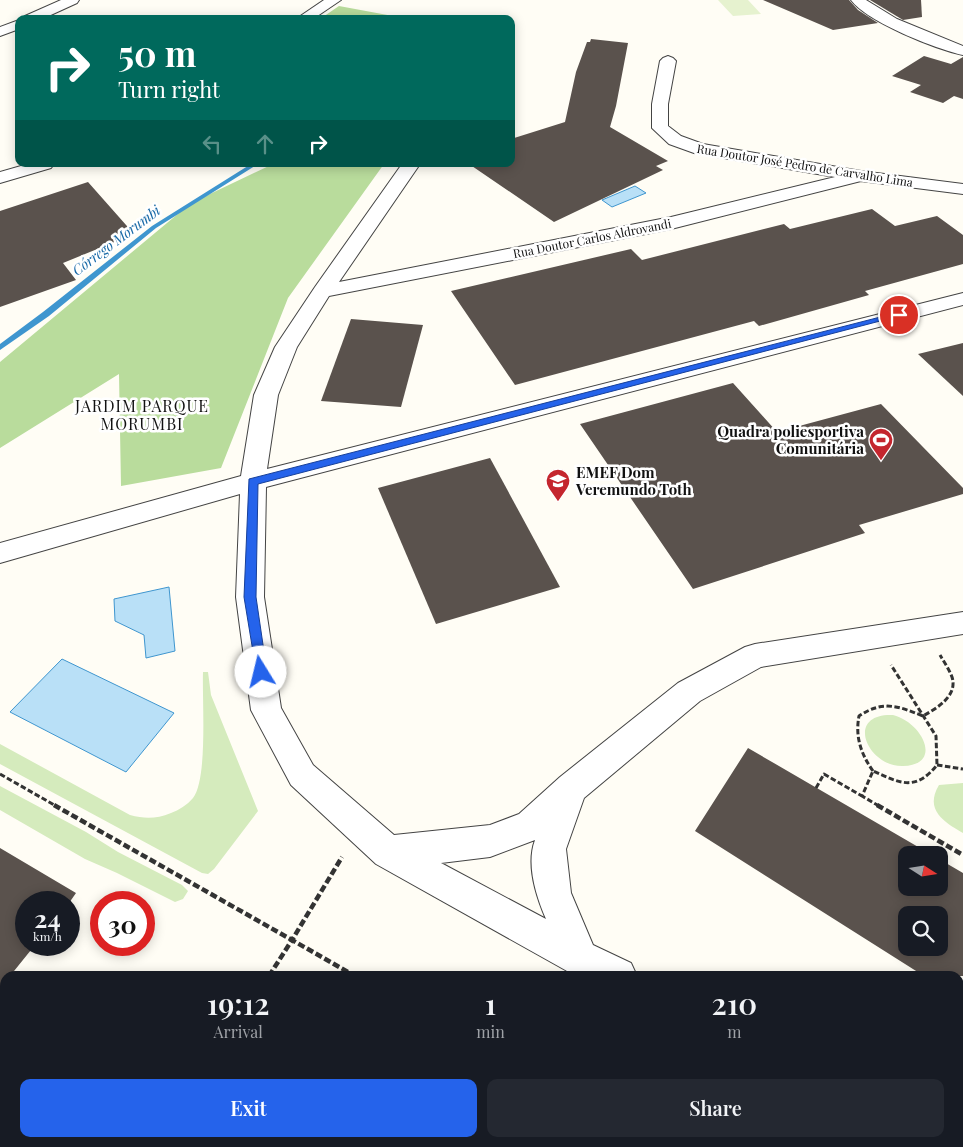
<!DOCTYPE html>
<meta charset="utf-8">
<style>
body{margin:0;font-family:"Playfair Display",serif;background:#242831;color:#f1f3f6;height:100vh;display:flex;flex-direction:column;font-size:19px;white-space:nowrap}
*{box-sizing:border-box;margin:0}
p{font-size:16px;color:#9ea1a6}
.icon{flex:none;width:28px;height:28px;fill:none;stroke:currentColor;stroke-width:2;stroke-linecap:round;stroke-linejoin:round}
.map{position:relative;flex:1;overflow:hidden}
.drawer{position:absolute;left:0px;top:971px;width:964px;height:176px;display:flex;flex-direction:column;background:#171b24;border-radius:15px 15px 0 0;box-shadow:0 2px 12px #0003}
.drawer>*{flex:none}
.guide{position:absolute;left:15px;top:15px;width:500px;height:152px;border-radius:10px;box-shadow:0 2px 12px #0003;background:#00695c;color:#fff;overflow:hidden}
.needle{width:32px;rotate:102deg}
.buttons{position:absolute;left:898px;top:846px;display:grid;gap:10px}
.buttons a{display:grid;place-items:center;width:50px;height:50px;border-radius:10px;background:#171b24;box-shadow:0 2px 12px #0003;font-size:25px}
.speed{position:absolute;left:15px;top:891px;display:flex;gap:10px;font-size:25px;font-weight:700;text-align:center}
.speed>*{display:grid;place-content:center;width:65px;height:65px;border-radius:50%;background:#171b24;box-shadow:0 2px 12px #0003;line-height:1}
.speed small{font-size:12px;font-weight:400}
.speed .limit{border:8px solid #d22;background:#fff;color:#111}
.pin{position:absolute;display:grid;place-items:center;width:42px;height:42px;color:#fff;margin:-21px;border:2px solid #fff;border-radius:50%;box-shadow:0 1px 5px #0007}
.me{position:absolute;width:55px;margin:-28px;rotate:351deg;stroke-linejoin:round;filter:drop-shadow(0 0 4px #0008)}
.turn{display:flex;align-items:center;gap:18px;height:105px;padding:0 20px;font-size:22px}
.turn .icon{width:65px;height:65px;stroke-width:2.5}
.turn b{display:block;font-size:35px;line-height:42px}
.lanes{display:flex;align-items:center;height:48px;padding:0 20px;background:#0003;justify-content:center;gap:25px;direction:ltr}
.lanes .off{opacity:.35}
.eta{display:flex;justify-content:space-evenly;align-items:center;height:85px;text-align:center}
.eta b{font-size:30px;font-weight:600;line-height:35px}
.button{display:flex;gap:10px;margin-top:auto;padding:10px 20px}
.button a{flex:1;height:58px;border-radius:10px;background:#2563eb;color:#fff;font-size:20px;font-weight:600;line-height:58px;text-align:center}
.button a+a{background:#242831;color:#f1f3f6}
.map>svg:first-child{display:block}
.green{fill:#d5ebbd}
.forest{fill:#b9dc9c}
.pitch{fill:#e6f2cf}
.water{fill:#b9e0f7;stroke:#3f96cf}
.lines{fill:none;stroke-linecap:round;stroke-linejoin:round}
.stream{fill:#3f96cf;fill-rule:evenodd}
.building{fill:#5a524d;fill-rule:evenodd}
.minor-casing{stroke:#444;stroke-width:2}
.path-far1{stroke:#333;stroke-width:3;stroke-dasharray:5.5 2.5;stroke-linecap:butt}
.path{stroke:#333;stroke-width:4.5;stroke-dasharray:7 3;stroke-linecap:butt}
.minor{fill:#fff;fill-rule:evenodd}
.route{fill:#2563eb;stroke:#184099}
.labels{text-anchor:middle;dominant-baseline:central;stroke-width:5;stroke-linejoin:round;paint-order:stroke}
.far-street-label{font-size:12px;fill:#111;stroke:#fff}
.far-water-label{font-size:14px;font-style:italic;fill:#1768a6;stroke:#fff}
.poi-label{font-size:15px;font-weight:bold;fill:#111;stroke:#fff;text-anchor:end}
.neighbourhood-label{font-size:16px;letter-spacing:1px;fill:#111;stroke:#fff}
</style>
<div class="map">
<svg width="963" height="1147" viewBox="0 0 963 1147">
<rect width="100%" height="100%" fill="#fffdf5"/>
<g class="green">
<path d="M203,672h5l3,23 47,116 -44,58 -6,5 -6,-1 -202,-109v-20l130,71c15,4 26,4 41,-2 8,-3 16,-8 22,-15 15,-19 9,-98 10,-126z"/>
<path d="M893,715c29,7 51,50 10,51 -36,1 -59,-53 -10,-51z"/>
<path d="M963,783v50c-19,-11 -39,-23 -24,-48z"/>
<polygon points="0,786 86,832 118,852 182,885 188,891 183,899 175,902 117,873 85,859 0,810"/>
<polygon points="89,1143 89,1142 156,1143 150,1147 89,1147"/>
</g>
<g class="forest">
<polygon points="339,6 409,19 320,19"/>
<polygon points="273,164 384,164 288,298 221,468 121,486 119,374 0,448 0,362 191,203"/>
</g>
<polygon class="pitch" points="718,0 748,0 761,14 733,16"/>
<g class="water">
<polygon points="635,186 646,193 612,207 602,200"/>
<polygon points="169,587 175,651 146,658 144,635 115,621 114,599"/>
<polygon points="62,659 174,713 126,772 10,712"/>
</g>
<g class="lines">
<polygon class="stream" points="251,164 258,164 156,228 49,316 0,350 0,344 43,312 152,226"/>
</g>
<g class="building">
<polygon points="763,0 849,0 858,10 878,23 833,30"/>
<polygon points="870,0 921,0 922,17 903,20"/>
<polygon points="591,39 628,43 616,106 610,127 668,161 656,166 663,170 554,222 469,164 511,164 511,139 565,122 576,72 587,42 590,42"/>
<polygon points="924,56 951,64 963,57 963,99 954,96 943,103 910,92 921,85 892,76"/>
<polygon points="88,182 134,234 63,263 76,280 0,307 0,211"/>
<polygon points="872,209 895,226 937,216 963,235 963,264 865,291 869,295 759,326 754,321 515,385 451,291 631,249 642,260 784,224 790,229"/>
<polygon points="351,319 423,325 401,407 321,401"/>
<polygon points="963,343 963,396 918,354"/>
<polygon points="733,383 777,432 881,404 963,488 963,494 859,525 865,533 693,589 580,424"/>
<polygon points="490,458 560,587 436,624 378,488"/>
<path d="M748,748l184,107h-26v33h33v-29l24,14v103h-39l-229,-145zM906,915h33v33h-33z"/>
<polygon points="0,848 76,893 69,903 26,902 26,945 35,945 10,976 5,976 5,982 0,989"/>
</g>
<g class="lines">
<defs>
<g id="minor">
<polygon points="61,0 79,0 77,3 42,19 23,19 25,16"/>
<polygon points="324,0 341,0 313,19 296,19"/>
<path d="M851,0h15l31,19 66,27v9c-27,-6 -96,-33 -112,-55z"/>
<polygon points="19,20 19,29 0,36 0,27"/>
<path d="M668,56l5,2 3,3 -8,43v22l13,10 22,8 158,27 102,13v10l-102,-13 -190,48 -342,67 -32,51 -19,48 -11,74 696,-176v12l-697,182 -2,110 17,111 32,57 81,70 96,-10 29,-11 41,-37 118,-94 67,-36 10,-3 208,-32v22l-202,33 -61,34 -116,97 -18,51 5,44 22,52 38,18 6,13h-59l-11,-5 -191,-107 -85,-79 -40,-75 -15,-113 4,-103 -240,69v-20l241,-67 13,-81 21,-48 40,-60 87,-123h18l-81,118 332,-65 164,-40 -141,-24 -25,-9 -17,-16v-24l8,-43 3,-3zM535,840c-9,24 1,56 11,79l-105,-56 49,-6z"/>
<polygon points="28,164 54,164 51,168 0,183 0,172"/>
<polygon points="908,1142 955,1142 957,1147 909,1147"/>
</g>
</defs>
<use href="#minor" class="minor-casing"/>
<g class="path-far1">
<polyline points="937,765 963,769"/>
<path d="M873,771c-12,-17 -18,-34 -14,-55 24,-16 39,-10 64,0 14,-8 35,-20 29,-39 -3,-8 -8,-15 -12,-22"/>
<polyline points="0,774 56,806"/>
<polyline points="816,788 824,774 862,796"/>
<path d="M879,806l-17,-10 11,-25c27,12 42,21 64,-6l-1,-29 -45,-71"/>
</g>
<g class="path">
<polyline points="54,805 292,940 342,857"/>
<polyline points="877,805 963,855"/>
<polyline points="269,976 292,940 355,976"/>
<polyline points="49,1142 55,1147"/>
<polyline points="66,1147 70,1142"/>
<polyline points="418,1147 420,1142"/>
</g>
<use href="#minor" class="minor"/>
</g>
<polygon class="route" points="896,313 903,315 258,484 256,597 267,672 265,676 261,677 257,676 244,597 249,479"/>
<defs>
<symbol id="stadium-pin" viewBox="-11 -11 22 30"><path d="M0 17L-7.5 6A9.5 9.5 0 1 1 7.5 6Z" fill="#c4262e" stroke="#fff"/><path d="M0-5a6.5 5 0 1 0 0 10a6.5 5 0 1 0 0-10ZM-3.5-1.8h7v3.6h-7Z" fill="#fff"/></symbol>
<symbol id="school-pin" viewBox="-11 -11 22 30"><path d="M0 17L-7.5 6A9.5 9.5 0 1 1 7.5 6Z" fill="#c4262e" stroke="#fff"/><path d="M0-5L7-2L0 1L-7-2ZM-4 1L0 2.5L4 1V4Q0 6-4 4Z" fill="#fff"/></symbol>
</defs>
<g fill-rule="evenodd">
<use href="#stadium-pin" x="867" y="426" width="28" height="38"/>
<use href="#school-pin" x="544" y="467" width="28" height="38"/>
</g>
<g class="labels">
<g class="far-street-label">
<text transform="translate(805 165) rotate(9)">Rua Doutor José Pedro de Carvalho Lima</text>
<text transform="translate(592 238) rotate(-11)">Rua Doutor Carlos Aldrovandi</text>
</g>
<g class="far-water-label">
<text transform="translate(116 240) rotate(-37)">Córrego Morumbi</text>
</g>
<g class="poi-label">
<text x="864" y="431">Quadra poliesportiva<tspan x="864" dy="17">Comunitária</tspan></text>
<text x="576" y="472" text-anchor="start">EMEF Dom<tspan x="576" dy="17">Veremundo Toth</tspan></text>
</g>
<g class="neighbourhood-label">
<text x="142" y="405">JARDIM PARQUE<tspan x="142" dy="18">MORUMBI</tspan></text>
</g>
</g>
</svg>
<div class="buttons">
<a><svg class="needle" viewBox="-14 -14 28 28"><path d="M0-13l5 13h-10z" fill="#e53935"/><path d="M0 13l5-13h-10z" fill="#9ea1a6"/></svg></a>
<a><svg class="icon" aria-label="search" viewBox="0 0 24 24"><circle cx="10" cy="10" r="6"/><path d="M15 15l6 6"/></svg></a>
</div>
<div class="speed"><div>24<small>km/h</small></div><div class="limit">30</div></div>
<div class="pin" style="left:899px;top:315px;background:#d93025"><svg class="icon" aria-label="arrive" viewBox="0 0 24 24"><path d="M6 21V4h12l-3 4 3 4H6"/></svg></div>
<svg class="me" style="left:261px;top:672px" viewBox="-20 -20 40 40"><circle r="19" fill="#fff"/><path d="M0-13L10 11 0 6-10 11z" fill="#2563eb"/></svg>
<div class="guide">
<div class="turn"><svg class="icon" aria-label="right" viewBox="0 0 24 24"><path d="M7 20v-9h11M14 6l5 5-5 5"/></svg><div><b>50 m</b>Turn right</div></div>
<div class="lanes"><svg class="icon off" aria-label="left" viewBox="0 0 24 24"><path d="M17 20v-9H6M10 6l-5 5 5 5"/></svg><svg class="icon off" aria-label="ahead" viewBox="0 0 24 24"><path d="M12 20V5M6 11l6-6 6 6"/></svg><svg class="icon" aria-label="right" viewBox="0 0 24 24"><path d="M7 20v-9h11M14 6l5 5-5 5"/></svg></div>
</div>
<section class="drawer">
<div class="eta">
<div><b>19:12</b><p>Arrival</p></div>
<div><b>1</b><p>min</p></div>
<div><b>210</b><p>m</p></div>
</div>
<div class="button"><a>Exit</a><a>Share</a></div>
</section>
</div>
